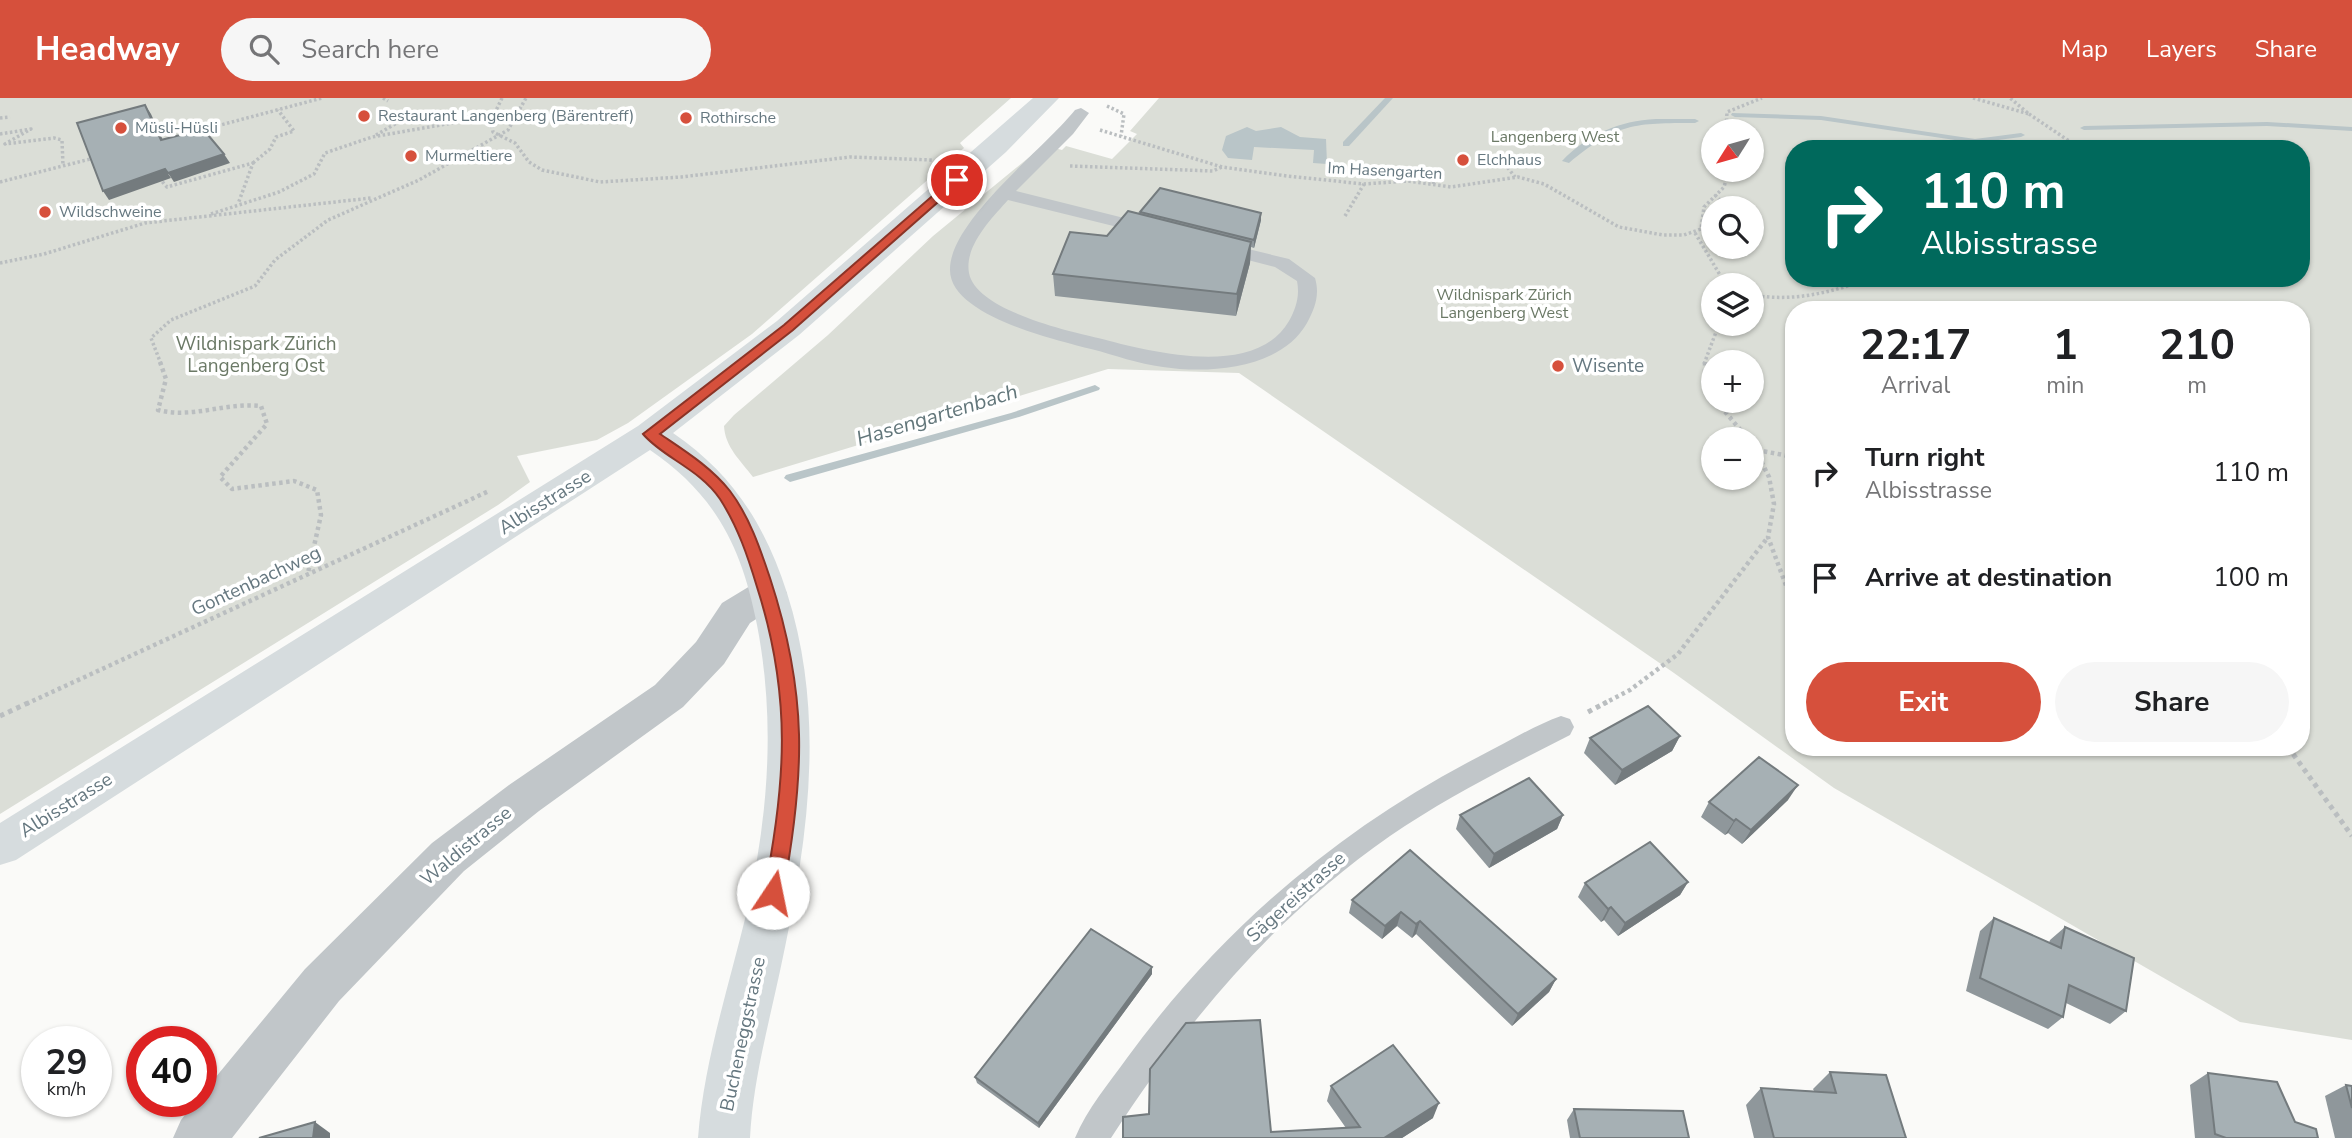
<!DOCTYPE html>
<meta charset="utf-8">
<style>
body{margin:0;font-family:"Nunito Sans",sans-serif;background:#f6f6f6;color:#202124;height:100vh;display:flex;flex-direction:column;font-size:26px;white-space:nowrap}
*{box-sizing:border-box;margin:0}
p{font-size:23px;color:#757577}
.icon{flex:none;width:38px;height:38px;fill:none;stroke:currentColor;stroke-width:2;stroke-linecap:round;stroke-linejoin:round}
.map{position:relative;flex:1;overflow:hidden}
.drawer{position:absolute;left:1785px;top:203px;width:525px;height:455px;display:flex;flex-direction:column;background:#fff;border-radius:28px;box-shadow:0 2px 5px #0004}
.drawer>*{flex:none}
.guide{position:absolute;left:1785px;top:42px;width:525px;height:147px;border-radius:28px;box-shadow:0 2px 5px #0004;background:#00695c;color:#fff;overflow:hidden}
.needle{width:46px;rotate:233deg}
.tools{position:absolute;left:1701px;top:21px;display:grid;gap:14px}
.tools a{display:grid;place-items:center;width:63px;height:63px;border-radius:50%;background:#fff;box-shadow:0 2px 5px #0004;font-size:35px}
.speed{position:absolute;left:21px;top:928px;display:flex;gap:14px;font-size:35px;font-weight:700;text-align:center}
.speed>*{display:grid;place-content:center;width:91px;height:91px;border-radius:50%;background:#fff;box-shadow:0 2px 5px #0004;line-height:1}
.speed small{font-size:18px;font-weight:400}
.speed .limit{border:10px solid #d22;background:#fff;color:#111}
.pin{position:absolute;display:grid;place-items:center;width:60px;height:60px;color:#fff;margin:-30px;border:4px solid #fff;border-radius:50%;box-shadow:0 2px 7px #0007}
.me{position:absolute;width:77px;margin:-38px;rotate:11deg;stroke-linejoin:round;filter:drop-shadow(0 0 5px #0008)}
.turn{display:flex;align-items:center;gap:24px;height:147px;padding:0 21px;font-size:32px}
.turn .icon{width:91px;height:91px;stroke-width:2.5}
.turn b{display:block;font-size:49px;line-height:60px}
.eta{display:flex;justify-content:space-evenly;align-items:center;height:119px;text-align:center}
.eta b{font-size:42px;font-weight:700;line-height:49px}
.primary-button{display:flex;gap:14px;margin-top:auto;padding:14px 21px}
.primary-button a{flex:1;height:80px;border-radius:42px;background:#d6503c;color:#fff;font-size:28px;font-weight:700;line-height:80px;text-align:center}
.primary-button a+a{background:#f6f6f6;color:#202124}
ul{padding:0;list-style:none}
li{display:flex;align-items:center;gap:21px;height:105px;padding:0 21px}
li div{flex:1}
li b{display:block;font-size:26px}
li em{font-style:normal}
header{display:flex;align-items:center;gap:42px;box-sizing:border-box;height:98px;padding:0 35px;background:#d6503c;color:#fff}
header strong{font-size:33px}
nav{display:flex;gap:38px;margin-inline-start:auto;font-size:24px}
.search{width:490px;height:63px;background:#f6f6f6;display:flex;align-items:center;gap:18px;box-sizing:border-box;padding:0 24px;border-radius:38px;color:#757577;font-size:26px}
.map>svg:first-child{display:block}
.green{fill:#dbded7;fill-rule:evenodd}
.water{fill:#b9c5c8}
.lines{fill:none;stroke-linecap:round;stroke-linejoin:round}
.stream{fill:#b9c5c8;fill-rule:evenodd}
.path-far2{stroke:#babec0;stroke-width:3.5;stroke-dasharray:2.5 2.5;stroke-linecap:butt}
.path-far1{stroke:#babec0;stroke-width:4.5;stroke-dasharray:3.5 3.5;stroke-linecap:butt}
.path{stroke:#babec0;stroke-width:5;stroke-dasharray:4.5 4.5;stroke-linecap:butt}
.lane{fill:#c1c6c9;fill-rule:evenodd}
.street{fill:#c1c6c9;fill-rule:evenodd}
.secondary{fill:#d6dcde;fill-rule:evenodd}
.wall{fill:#8f979b}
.shaded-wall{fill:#747b7e}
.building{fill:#a6b0b4;stroke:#747b7e;stroke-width:2}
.route{fill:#d6503c;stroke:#8b3427;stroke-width:2}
.poi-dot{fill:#d6503c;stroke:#fff;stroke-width:2.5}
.labels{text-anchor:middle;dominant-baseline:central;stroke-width:7;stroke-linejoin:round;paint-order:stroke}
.far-poi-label{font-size:16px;fill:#667880;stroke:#fff;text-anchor:start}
.far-park-label{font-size:16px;fill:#6b7966;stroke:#fff}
.far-street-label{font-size:16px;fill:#667880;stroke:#fff}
.park-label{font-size:19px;fill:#6b7966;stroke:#fff}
.poi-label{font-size:19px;fill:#667880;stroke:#fff;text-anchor:start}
.street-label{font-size:19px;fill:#667880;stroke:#fff}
.water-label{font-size:21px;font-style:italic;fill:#62767a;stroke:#fff}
</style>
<header>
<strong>Headway</strong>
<div class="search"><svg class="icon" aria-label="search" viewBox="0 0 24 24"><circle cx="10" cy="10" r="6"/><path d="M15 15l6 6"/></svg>Search here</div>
<nav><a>Map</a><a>Layers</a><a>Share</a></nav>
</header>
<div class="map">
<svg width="2352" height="1040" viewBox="0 0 2352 1040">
<rect width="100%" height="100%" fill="#fafaf8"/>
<g class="green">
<polygon points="0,0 1011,0 960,45 964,50 752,236 628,325 597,342 517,358 530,384 498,407 0,716"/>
<path d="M1159,0h1193v942l-112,-18 -406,-234 -160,-115 -435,-300 -131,-4 -355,108c-12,-16 -28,-30 -29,-51l10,-11 94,-80 105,-99 111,-91 18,5 4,-4 46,13 25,-25 -7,-3zM1713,33h39v39h-39zM1794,51h507v129h-507zM1713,110h39v39h-39zM1713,187h39v39h-39zM1794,212h507v437h-507zM1713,264h39v39h-39zM1713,341h39v39h-39z"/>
</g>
<polygon class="water" points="1247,29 1256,33 1281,29 1300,39 1326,41 1327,66 1313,65 1314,52 1254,49 1252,62 1228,60 1222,52 1226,38"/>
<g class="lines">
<g class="stream">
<polygon points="1385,0 1393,0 1349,48 1343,48 1343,44"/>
<polygon points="1732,15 1821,18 1975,41 2021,35 2025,37 2021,39 1975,45 1821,22 1735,19 1731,17"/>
<path d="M1656,21h39l4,2 -4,2c-60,0 -78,0 -126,40l-7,-2c26,-27 57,-40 94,-42z"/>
<polygon points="2267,24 2352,29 2352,33 2267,28 2084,32 2080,30 2084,28"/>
<polygon points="1095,287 1100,290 1099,292 1019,319 790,384 784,380 786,377 1011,315"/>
</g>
<g class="path-far2">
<polyline points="383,0 388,3"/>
<polyline points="502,0 491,23 493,34 515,45 529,64 542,72 600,84 681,79 850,59 932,62"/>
<polyline points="1973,0 2029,16 2010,0"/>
<polyline points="1107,8 1124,16 1121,38"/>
<polyline points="2029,16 2081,51"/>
<polyline points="0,20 10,19"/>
<polyline points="1100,32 1222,69 1287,78 1364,86 1408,83 1451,89 1518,79 1544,86 1619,129 1663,137 1684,137 1701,131 1704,109 1724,89 1729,72"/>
<polyline points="198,33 322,0"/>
<polyline points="1726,33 1727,14 1762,0"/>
<polyline points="0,36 31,31 5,46 54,40 62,42 63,68"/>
<polyline points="376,37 411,17"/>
<polyline points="253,65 270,51 276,39 294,33 278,12"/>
<polyline points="1495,67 1504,65 1515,79"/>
<polyline points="1070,68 1213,73 1222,69"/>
<polyline points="159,80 167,89 253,65 238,106"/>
<polyline points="0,84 94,60"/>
<polyline points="1433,86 1436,78 1447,75"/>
<polyline points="1715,97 1728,110"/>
<polyline points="211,116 279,94 314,76 325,55 372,39 492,18"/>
<polyline points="1345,118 1364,86"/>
<polyline points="1695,135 1726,187"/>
<polyline points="0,165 44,156 145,125 371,100"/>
<path d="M1752,197c41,7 79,-2 118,-17"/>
<polyline points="161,266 151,240 171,222 255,188 275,162 328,122 419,82 508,32 526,0"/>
<polyline points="1704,266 1719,226"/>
</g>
<g class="path-far1">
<path d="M160,264l6,17 -8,31c34,9 68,-8 103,-4l6,18 -47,53 12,12 62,-8 23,9 4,25 -13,58"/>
<polyline points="1705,264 1705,279 1713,299"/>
<polyline points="1716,303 1748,341"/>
<polyline points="1752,345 1769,379 1774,406 1768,439 1794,509"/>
<polyline points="1757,352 1794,359"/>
<polyline points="26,606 489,393"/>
<polyline points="1603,606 1630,592 1678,556 1768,439"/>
</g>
<g class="path">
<polyline points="1588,614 1607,604"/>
<polyline points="0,618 30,604"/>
<polyline points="2288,649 2352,738"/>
</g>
<g class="lane">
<path d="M1081,10l8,5 -16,21 -57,57 140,35 3,4 -9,5 -142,-35c-16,18 -44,46 -39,73 7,37 98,58 129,65 50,13 157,42 191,-17 7,-13 11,-25 8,-40l-22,-14 -62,-16 -3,-4 9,-5 70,17 26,19c5,17 0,30 -8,45 -26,46 -98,51 -144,44 -25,-3 -48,-12 -72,-18 -34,-9 -141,-33 -141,-79 -1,-49 95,-122 125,-160z"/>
<path d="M1561,618l9,3 4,8 -4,8c-61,31 -123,62 -180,101 -114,79 -204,186 -279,302h-36c12,-29 34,-55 52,-80 94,-129 212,-229 353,-302 26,-13 53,-30 81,-40z"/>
</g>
<polygon class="street" points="768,481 781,485 787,495 781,505 750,525 724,566 683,609 539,713 464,773 339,903 232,1040 173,1040 181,1022 196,1003 201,1003 201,997 305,871 432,745 509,687 655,587 696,544 722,505 755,485"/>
<path class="secondary" d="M1033,0h26l-53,54 -207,183 -126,98c60,41 92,92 114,160 40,125 20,253 -7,378 -12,56 -27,110 -30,167h-52c6,-76 30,-149 48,-223 22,-97 30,-192 11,-290 -15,-77 -41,-130 -107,-175l-634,410 -16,5v-42l638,-397 139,-105z"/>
</g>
<g class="wall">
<polygon points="1140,114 1261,115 1261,122 1254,150 1251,149 1250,165 1236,218 1055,198 1053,176 1140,116"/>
<polygon points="1680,638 1672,653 1615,687 1584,655 1590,640"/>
<polygon points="1788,702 1742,746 1728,735 1725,737 1701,719 1709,704"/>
<polygon points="1460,717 1563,717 1557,731 1489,770 1456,731"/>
<polygon points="1410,752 1556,881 1549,894 1512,928 1416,836 1412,840 1397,828 1382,841 1349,815 1352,802"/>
<polygon points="1688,784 1680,797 1618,838 1604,822 1601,824 1578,799 1585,785"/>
<polygon points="1994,820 2049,845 2050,842 2065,829 2126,913 2110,926 2066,905 2063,919 2048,931 1966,893 1980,833"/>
<polygon points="1152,869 1152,876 1039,1030 977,985 975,979"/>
<polygon points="1830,974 1906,1040 1754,1040 1746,1007 1761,990 1814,993 1813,991"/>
<polygon points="2208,975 2295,1024 2318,1040 2195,1040 2190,987"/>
<polygon points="2346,987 2352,988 2352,1040 2335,1040 2325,998"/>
<polygon points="1331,988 1433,1020 1402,1040 1123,1040 1346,1030 1327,1003"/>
<polygon points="1574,1011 1689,1040 1570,1040 1567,1022"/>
</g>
<g class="shaded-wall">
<polygon points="145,7 151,16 167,51 161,42"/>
<polygon points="224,56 230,65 174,84 168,75"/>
<polygon points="165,71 171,80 109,102 103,93"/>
<polygon points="1261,115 1261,122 1254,150 1254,142"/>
<polygon points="1251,144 1250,165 1236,218 1237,196"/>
<polygon points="1680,638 1672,653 1615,687 1622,672"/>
<polygon points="1798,687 1788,702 1742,746 1751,732"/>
<polygon points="1563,717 1557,731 1489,770 1494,756"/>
<polygon points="1736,721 1728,735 1725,737 1734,723"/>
<polygon points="1688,784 1680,797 1618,838 1625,825"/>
<polygon points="1611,809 1604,822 1601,824 1608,811"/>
<polygon points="1401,814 1397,828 1382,841 1385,828"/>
<polygon points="1420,823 1416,836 1412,840 1416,826"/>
<polygon points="1152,869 1152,876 1039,1030 1038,1025"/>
<polygon points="1556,881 1549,894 1512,928 1518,916"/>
<polygon points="1439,1005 1433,1020 1402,1040 1384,1040"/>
<polygon points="315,1024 330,1035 330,1040 313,1040"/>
</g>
<g class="building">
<polygon points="145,7 161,42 203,31 224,56 168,75 165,71 103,93 77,25"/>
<polygon points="1160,90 1261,115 1254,142 1140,114"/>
<polygon points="1128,113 1251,144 1237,196 1053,176 1070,134 1107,138"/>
<polygon points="1648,608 1680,638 1622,672 1590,640"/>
<polygon points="1759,659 1798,687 1751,732 1736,721 1734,723 1709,704"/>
<polygon points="1529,680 1563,717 1494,756 1460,717"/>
<polygon points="1650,744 1688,784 1625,825 1611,809 1608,811 1585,785"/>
<polygon points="1410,752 1556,881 1518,916 1420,823 1416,826 1401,814 1385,828 1352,802"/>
<polygon points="1994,820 2061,850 2065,829 2134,860 2126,913 2069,887 2063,919 1980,880"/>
<polygon points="1091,831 1152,869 1038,1025 975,979"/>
<polygon points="1260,922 1271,1034 1360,1029 1331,988 1393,947 1439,1005 1384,1040 1123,1040 1123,1019 1149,1016 1150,971 1186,925"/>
<polygon points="1830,974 1886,977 1906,1040 1774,1040 1761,990 1836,995"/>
<polygon points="2208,975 2277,984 2295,1024 2316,1031 2318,1040 2226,1040 2215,1036"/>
<polygon points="2346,987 2352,988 2352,1010"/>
<polygon points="1574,1011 1683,1013 1689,1040 1580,1040"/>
<polygon points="315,1024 313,1040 259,1040"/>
</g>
<path class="route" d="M953,80l10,2 -170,150 -133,104c25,17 51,33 70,57 19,25 30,57 40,87 38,116 35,196 13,315l-3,6 -7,2 -7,-2 -2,-6c22,-110 28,-197 -7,-306 -9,-30 -19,-60 -37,-88 -20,-30 -58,-42 -77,-65l141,-109z"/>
<g class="poi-dot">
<circle cx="364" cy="18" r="7"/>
<circle cx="686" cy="20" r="7"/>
<circle cx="121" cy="30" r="7"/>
<circle cx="411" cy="58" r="7"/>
<circle cx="1463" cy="62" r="7"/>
<circle cx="45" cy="114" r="7"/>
<circle cx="1558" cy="268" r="7"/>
</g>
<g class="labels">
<g class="far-poi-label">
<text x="378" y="18">Restaurant Langenberg (Bärentreff)</text>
<text x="700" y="20">Rothirsche</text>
<text x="135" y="30">Müsli-Hüsli</text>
<text x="425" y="58">Murmeltiere</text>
<text x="1477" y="62">Elchhaus</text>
<text x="59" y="114">Wildschweine</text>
</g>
<g class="far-park-label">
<text x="1555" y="39">Langenberg West</text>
<text x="1504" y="197">Wildnispark Zürich<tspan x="1504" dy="18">Langenberg West</tspan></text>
</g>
<g class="far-street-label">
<text transform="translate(1385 73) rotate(3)">Im Hasengarten</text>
</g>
<g class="park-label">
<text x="256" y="246">Wildnispark Zürich<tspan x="256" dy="22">Langenberg Ost</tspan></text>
</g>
<g class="poi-label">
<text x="1572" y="268">Wisente</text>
</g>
<g class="street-label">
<text transform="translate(545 404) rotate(-32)">Albisstrasse</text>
<text transform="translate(256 483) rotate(-25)">Gontenbachweg</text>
<text transform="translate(66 707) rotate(-32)">Albisstrasse</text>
<text transform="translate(466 748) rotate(-40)">Waldistrasse</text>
<text transform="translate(1296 799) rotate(-42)">Sägereistrasse</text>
<text transform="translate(743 936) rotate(-78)">Bucheneggstrasse</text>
</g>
<g class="water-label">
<text transform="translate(937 317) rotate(-17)">Hasengartenbach</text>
</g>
</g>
</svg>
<div class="tools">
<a><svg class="needle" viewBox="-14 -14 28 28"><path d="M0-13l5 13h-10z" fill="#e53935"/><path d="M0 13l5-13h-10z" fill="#757577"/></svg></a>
<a><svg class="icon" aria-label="search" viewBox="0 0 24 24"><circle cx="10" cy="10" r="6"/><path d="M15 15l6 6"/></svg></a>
<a><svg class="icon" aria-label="layers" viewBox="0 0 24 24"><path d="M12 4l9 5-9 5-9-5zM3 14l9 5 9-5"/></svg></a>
<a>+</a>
<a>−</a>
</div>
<div class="speed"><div>29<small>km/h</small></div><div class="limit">40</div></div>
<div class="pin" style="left:957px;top:82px;background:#d93025"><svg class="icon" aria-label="arrive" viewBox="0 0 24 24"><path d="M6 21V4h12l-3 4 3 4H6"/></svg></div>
<svg class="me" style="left:773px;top:795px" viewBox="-20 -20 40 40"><circle r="19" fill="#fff"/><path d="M0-13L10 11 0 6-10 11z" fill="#d6503c"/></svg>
<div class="guide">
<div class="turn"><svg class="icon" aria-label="right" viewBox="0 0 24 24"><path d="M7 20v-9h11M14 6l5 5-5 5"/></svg><div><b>110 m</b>Albisstrasse</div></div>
</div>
<section class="drawer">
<div class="eta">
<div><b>22:17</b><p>Arrival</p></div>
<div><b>1</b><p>min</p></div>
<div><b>210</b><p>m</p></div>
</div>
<ul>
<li><svg class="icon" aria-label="right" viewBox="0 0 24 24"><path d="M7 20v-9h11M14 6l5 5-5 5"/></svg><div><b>Turn right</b><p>Albisstrasse</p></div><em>110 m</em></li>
<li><svg class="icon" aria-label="arrive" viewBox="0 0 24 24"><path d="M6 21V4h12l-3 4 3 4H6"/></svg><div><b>Arrive at destination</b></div><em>100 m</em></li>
</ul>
<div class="primary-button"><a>Exit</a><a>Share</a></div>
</section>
</div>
